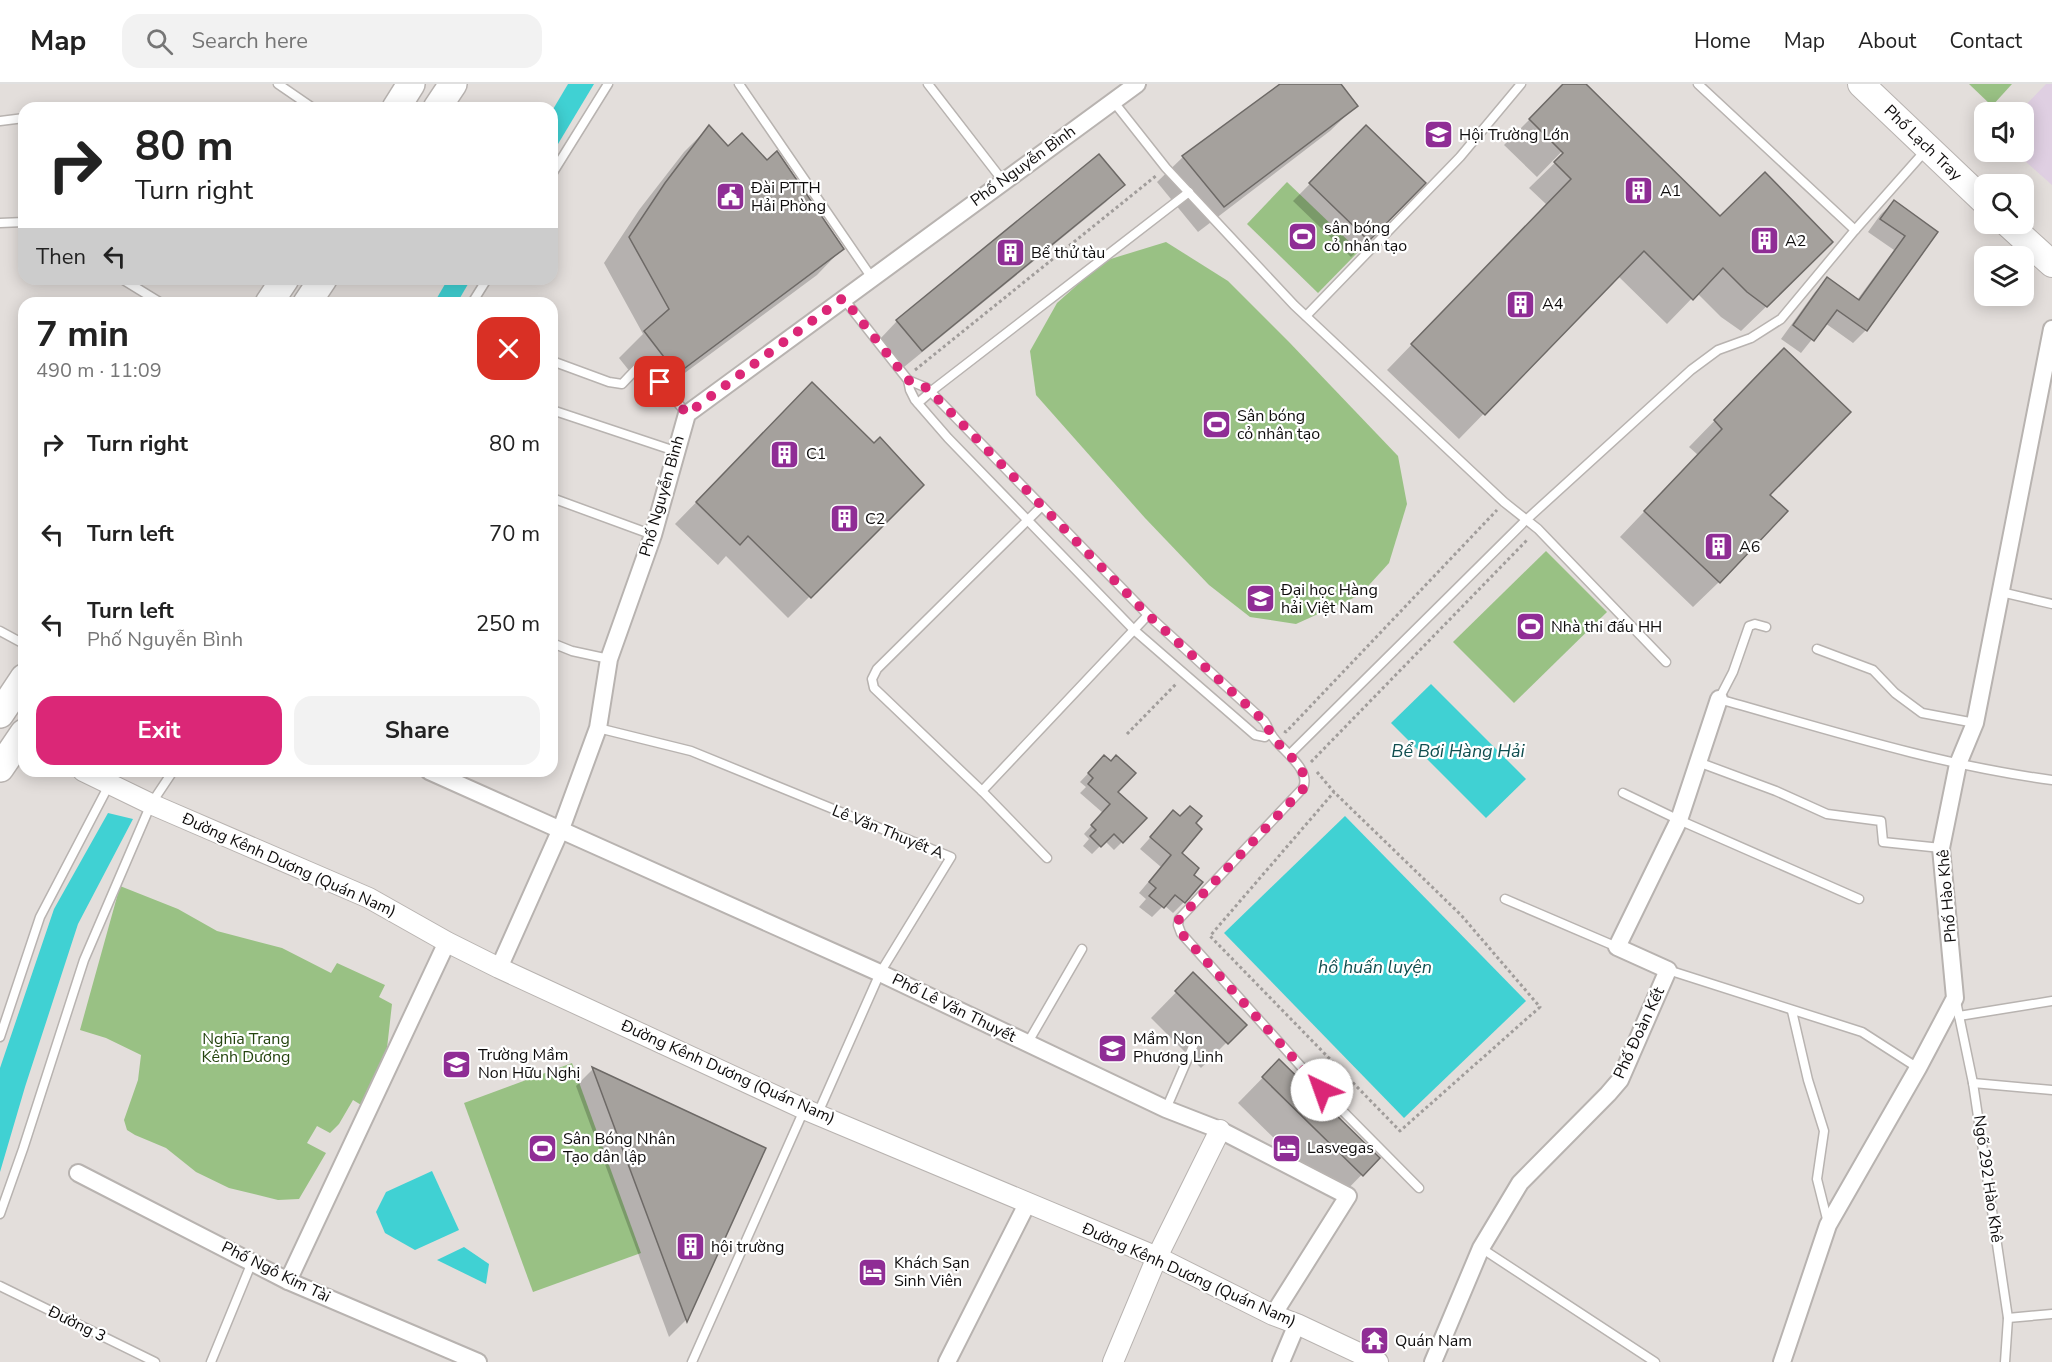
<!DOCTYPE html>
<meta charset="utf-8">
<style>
body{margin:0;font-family:"Nunito Sans",sans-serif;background:#f2f2f2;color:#222;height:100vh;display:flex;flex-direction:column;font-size:22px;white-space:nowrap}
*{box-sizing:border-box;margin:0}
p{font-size:20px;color:#767676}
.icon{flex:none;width:33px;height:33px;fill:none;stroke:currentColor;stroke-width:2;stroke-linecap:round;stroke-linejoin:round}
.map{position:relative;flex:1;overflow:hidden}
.details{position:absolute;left:18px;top:213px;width:540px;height:480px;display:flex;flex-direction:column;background:#fff;border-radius:18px;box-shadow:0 3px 15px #0003}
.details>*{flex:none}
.hud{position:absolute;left:18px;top:18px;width:540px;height:183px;border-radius:18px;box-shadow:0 3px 15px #0003;background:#fff;color:#222;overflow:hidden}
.buttons{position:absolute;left:1974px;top:18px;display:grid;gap:12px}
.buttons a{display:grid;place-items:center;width:60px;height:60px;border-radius:12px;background:#fff;box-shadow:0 3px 15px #0003;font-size:30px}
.pin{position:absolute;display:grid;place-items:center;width:51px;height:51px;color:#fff;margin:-26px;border-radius:12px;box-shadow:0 3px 9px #0006}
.me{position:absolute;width:66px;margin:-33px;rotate:318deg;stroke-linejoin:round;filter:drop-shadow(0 0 4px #0008)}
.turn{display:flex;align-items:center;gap:21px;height:126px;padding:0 18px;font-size:27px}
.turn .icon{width:78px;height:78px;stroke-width:2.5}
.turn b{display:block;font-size:42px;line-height:51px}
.then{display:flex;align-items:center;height:57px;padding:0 18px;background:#0003;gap:12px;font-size:22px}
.round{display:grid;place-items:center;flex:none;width:63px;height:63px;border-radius:18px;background:#f2f2f2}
.summary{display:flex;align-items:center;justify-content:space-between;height:102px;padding:0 18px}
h1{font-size:36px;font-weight:700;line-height:45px}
.cta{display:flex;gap:12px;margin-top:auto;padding:12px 18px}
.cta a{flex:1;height:69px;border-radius:18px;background:#db2777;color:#fff;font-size:24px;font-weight:700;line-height:69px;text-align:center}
.cta a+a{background:#f2f2f2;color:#222}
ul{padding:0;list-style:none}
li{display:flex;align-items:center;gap:18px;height:90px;padding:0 18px}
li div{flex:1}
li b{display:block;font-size:22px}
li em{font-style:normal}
header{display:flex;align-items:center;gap:36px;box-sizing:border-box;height:84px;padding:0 30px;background:#fff;border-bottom:2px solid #e0e0e0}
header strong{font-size:28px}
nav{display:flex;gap:33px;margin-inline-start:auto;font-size:21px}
.search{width:420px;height:54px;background:#f2f2f2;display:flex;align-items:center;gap:15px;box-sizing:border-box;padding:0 21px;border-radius:18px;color:#767676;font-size:22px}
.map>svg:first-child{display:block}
.commercial{fill:#dfcfe2}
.green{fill:#99c184}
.water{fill:#40d1d3}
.shadow{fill:#0003}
.building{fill:#a5a19d;stroke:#6d6966;stroke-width:1.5}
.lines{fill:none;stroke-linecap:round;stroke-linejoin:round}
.service-casing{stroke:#b8b3b0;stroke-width:11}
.minor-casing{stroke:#b8b3b0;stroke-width:20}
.tertiary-casing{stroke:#b8b3b0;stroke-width:22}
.primary-casing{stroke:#b8b3b0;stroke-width:28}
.trunk-casing{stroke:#b8b3b0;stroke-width:30}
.path{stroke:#a19d9b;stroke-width:3;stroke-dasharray:3 3;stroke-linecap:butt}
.service{stroke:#fff;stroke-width:8}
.minor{stroke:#fff;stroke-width:16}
.tertiary{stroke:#fff;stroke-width:20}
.primary{stroke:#fff;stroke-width:26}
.trunk{stroke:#fff;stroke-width:27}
.route{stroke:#db2777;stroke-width:10;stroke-dasharray:0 18}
.labels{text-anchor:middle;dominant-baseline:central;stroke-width:4.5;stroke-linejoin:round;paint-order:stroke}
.poi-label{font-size:16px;fill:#0f0d0d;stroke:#fff;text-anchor:start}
.street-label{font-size:16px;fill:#0f0d0d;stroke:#fff}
.park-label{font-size:16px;fill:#24440e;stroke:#fff}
.water-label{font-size:18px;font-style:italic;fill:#104e4f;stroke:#fff}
</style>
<header>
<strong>Map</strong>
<div class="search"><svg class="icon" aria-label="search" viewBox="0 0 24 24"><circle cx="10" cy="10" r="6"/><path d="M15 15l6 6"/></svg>Search here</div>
<nav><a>Home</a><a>Map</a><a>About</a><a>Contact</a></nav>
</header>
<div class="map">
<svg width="2052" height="1278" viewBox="0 0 2052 1278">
<rect width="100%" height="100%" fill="#e3dedb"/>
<polygon class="commercial" points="2046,0 2052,0 2052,101 2015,68 2024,68 2024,28 2019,28"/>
<g class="green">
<polygon points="1969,0 2012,0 1992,22"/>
<polygon points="1287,98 1359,167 1318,209 1247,140"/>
<polygon points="1166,158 1228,197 1289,258 1398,372 1407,420 1389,479 1360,511 1296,540 1250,533 1209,501 1145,434 1036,311 1030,267 1057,219 1104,177"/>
<polygon points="1546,467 1607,528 1514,619 1453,558"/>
<polygon points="120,802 178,825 217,847 282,864 331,889 337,879 385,901 379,913 392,920 385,982 366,1024 353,1016 339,1040 330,1049 317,1042 307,1059 326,1069 299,1115 278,1116 229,1104 196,1088 166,1064 135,1051 127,1046 124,1036 138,996 141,971 106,954 80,946"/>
<polygon points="572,979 641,1169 533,1208 464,1019"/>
</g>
<g class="water">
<polygon points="568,0 594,0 552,70 552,27"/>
<polygon points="448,195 471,195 457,219 434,219"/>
<polygon points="1431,600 1526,695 1486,734 1391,639"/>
<polygon points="108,729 133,735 78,840 25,1003 0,1088 0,984 54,825"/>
<polygon points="1345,732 1526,917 1404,1034 1224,849"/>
<polygon points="432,1087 459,1146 415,1166 385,1149 376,1128 386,1108"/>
<polygon points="464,1163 489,1180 486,1200 437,1176"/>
</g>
<g class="shadow">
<polygon points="1283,0 1340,0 1356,22 1330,47 1198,148 1157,98 1183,73"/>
<polygon points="1565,0 1584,0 1720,134 1806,184 1741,247 1721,233 1697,209 1667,240 1618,192 1459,355 1387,286 1547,121 1529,104 1569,65 1567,62 1537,93 1504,61"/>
<polygon points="709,43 728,64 842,165 817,191 651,314 619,274 643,250 604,179 639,126 684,68"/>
<polygon points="1366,43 1424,99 1351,173 1293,117"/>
<polygon points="1123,101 1106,118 904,283 880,255 897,237"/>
<polygon points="1894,118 1936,148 1866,246 1853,259 1825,239 1801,269 1781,255 1815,208 1828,195 1857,216 1894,166 1868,148 1881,130"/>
<polygon points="1759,291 1768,411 1719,498 1693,523 1620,453 1698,371 1689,363"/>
<polygon points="791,321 874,361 922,401 788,534 726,472 718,481 675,440"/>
<polygon points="1096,681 1116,708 1122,758 1114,766 1105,757 1092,770 1083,762 1089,755 1084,750 1103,729 1080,709 1086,703 1080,698"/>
<polygon points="1173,728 1180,734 1194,739 1179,769 1191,791 1184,818 1173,829 1164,821 1152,833 1139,823 1146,815 1139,809 1161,783 1140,765"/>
<polygon points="1193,891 1244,941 1201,984 1151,934"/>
<polygon points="1279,977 1378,1074 1337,1116 1238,1019"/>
<polygon points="593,985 764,1064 685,1237 669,1253 576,1002"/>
</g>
<g class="building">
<polygon points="1280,0 1341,0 1358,22 1224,123 1182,72"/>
<polygon points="1563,0 1586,0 1720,132 1765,88 1833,158 1767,223 1747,208 1723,184 1693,216 1644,167 1485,331 1411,260 1571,95 1554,78 1563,69 1529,35"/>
<polygon points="709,41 728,62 742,49 767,76 777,67 844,165 677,290 644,247 669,225 629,153 665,99"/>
<polygon points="1366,41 1426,99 1369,157 1309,99"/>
<polygon points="1099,70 1125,101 922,267 896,236"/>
<polygon points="1894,116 1938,148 1867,247 1837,226 1814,257 1793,241 1827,193 1859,216 1905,152 1880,135"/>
<polygon points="1784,264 1851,328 1770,411 1788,427 1720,499 1644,427 1722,345 1714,336"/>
<polygon points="812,298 874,359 880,353 924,401 811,514 748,452 740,461 696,418"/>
<polygon points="1104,671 1111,677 1116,671 1136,689 1118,708 1147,734 1123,759 1114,750 1101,763 1090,752 1096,746 1091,741 1110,720 1088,700 1093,694 1088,689"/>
<polygon points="1190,722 1202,732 1196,739 1202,745 1182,769 1199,784 1194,791 1203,798 1185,819 1175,811 1164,824 1149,812 1156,804 1149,798 1171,771 1150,753 1173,726 1180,732"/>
<polygon points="1193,888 1247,941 1228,960 1175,907"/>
<polygon points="1279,975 1380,1074 1363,1092 1262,993"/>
<polygon points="592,983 766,1064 687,1238 631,1088"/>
</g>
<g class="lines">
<defs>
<g id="service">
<polyline points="278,0 313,24"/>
<polyline points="739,0 872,194"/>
<polyline points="928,0 1003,97"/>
<polyline points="1698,0 1855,146"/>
<polyline points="1113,17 1166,84 1294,221 1504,418 1538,445 1666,578"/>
<polyline points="0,37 24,34"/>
<polyline points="552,90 608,0"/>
<polyline points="0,139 24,138"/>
<polyline points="122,195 161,219"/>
<polyline points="843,214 908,296 910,306 915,316 948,354 1134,546 1255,651 1265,653 1270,649"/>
<polyline points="472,219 487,195"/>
<polyline points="1306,232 1460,73 1521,0"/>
<polyline points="552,277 609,298 622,300 641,280 653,289 687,330"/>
<path d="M908,296l19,8 221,227 116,106c3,4 4,8 7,13 8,15 41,34 32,54l-124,131 -1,6 3,8 141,157 97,98"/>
<polyline points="918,319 934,305 1189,108"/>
<polyline points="552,326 675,367"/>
<polyline points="552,414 653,451"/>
<polyline points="1042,422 877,585 872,595 874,604 982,707 1047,774"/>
<polyline points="2001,508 2052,520"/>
<path d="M1766,543l-11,-3 -6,2 -16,46 -14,27c110,31 219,66 333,81"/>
<polyline points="0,547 24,560"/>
<polyline points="552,559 572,567 609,575"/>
<polyline points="1817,565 1873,586 1895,609 1922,629 1975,639"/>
<polyline points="598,644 691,667 951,773 880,889 818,1029"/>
<polyline points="1290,670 1526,436 1691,286 1718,266 1751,254 1781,235 1855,146 1925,67"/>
<polyline points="1698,678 1776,707 1827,730 1881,737 1883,758 1941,764"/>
<polyline points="982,707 1148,531"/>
<polyline points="1623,709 1679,736 1859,815"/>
<polyline points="1505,815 1617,863"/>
<polyline points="1668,886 1862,948 1918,984"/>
<polyline points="1956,917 1973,999 2008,1234 2005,1278"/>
<polyline points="1792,927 1808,996 1824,1047 1817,1095 1828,1139"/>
<polyline points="1959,932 2052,917"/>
<polyline points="0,953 40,833 109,701"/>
<polyline points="1027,960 1082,865"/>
<polyline points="1973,999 2052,1006"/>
<polyline points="1166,1025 1194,960"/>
<polyline points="0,1130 23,1065 84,876 151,720 173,687"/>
<polyline points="1481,1164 1655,1278"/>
<polyline points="0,1202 155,1278"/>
<polyline points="2008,1234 2052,1230"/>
<polyline points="211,1278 252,1178"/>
<polyline points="692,1278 804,1026"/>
</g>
<g id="minor">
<polyline points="429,687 880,889 1166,1025 1220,1046 1348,1112 1273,1231"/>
<polyline points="499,884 561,745 598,644 609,575 653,451 687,330 1137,0"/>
<polyline points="78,1089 288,1197 478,1278"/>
<polyline points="288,1197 447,858"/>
<polyline points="947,1278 1027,1120"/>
<polyline points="1281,1278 1297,1240"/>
<polyline points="1433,1278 1481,1164 1520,1099 1608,1010 1620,996 1668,886 1617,863 1679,736 1719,615"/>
<polyline points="1782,1278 1828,1141 1918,984 1955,914 1941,764 1958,680 1975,639 2052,245"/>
</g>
<g id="tertiary">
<polyline points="83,687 151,720 369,814 447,858 499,884 804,1025 1157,1173 1273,1231 1297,1240 1378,1278"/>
<polyline points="1113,1278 1157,1173 1220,1046"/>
</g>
<g id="primary">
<polyline points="1861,0 1984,117"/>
<polyline points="2008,140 2052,180"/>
</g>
<g id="trunk">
<polyline points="396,24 411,0"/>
<polyline points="437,24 453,0"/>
<polyline points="269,219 285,195"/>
<polyline points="307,219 323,195"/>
<polyline points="0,630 24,594"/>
<polyline points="0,684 24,649"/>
</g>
</defs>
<use href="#service" class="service-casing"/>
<use href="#minor" class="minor-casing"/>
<use href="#tertiary" class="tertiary-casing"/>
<use href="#primary" class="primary-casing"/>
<use href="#trunk" class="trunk-casing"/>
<g class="path">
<polyline points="915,286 1157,91"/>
<polyline points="1284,647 1286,648 1497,426"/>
<polyline points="1127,650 1176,600"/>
<polyline points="1311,678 1528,455"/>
<polyline points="1317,688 1334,708 1461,831 1540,923 1400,1047 1210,852 1334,708"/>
</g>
<use href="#service" class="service"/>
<use href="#minor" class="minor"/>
<use href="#tertiary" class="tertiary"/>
<use href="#primary" class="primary"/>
<use href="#trunk" class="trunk"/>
</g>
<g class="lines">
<path class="route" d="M660,298l27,32 156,-116 65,82 19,8 221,227 116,106c3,4 4,8 7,13 8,15 40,34 33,54l-125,131 -1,6 3,8 141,157"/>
</g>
<defs>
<symbol id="university-square" viewBox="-11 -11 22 22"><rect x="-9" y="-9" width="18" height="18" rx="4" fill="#8f2d95" stroke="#fff"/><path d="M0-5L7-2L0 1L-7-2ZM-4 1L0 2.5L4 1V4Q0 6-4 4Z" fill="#fff"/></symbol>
<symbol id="building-square" viewBox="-11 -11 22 22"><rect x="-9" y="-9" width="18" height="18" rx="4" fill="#8f2d95" stroke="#fff"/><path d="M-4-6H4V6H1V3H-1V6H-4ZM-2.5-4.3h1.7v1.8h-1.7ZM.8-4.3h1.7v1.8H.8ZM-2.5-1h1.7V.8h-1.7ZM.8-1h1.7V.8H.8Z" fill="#fff"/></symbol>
<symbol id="civic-square" viewBox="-11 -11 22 22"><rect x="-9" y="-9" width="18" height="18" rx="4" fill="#8f2d95" stroke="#fff"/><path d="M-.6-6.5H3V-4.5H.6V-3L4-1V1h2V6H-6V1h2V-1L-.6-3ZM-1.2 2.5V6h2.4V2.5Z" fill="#fff"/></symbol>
<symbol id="stadium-square" viewBox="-11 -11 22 22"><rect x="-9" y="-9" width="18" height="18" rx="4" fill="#8f2d95" stroke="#fff"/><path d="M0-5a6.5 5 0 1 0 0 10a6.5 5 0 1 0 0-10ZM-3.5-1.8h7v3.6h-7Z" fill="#fff"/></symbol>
<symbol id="school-square" viewBox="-11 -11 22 22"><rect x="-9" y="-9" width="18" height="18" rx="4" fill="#8f2d95" stroke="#fff"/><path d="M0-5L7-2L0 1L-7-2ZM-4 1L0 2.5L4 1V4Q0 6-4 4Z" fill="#fff"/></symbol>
<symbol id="hotel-square" viewBox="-11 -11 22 22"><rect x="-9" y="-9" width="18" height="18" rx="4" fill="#8f2d95" stroke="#fff"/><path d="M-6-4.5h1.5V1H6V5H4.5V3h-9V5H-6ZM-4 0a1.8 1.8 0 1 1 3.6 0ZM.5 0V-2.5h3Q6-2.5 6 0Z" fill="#fff"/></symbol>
<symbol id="temple-square" viewBox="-11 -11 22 22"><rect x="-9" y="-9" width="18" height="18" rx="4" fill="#8f2d95" stroke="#fff"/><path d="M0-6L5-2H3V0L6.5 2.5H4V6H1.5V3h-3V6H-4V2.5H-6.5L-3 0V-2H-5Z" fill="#fff"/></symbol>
</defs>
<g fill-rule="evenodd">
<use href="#university-square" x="1422" y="34" width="33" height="33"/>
<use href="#building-square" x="1622" y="90" width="33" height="33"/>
<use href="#civic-square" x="714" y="96" width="33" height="33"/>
<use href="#stadium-square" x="1286" y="136" width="33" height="33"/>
<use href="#building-square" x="1748" y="140" width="33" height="33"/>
<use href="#building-square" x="994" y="152" width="33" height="33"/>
<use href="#building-square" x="1504" y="204" width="33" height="33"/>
<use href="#stadium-square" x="1200" y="324" width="33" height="33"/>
<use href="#building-square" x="768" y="354" width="33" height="33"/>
<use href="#building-square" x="828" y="418" width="33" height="33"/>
<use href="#building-square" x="1702" y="446" width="33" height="33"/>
<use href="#university-square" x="1244" y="498" width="33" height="33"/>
<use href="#stadium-square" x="1514" y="526" width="33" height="33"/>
<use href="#school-square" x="1096" y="948" width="33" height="33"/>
<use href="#school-square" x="440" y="964" width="33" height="33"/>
<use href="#stadium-square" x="526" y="1048" width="33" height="33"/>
<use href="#hotel-square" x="1270" y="1048" width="33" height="33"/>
<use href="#building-square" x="674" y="1146" width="33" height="33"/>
<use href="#hotel-square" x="856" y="1172" width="33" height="33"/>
<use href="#temple-square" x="1358" y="1240" width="33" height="33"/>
</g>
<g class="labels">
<g class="poi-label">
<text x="1459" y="51">Hội Trường Lớn</text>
<text x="751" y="104">Đài PTTH<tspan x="751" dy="18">Hải Phòng</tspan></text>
<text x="1660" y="107">A1</text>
<text x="1324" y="144">sân bóng<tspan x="1324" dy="18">cỏ nhân tạo</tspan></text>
<text x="1785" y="157">A2</text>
<text x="1031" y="169">Bể thử tàu</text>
<text x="1542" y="220">A4</text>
<text x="1237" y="332">Sân bóng<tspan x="1237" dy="18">cỏ nhân tạo</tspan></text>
<text x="806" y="370">C1</text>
<text x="865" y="435">C2</text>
<text x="1739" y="463">A6</text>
<text x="1281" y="506">Đại học Hàng<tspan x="1281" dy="18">hải Việt Nam</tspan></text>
<text x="1551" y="543">Nhà thi đấu HH</text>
<text x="1133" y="955">Mầm Non<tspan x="1133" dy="18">Phương Linh</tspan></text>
<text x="478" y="971">Trường Mầm<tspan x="478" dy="18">Non Hữu Nghị</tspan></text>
<text x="563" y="1055">Sân Bóng Nhân<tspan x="563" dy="18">Tạo dân lập</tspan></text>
<text x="1307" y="1064">Lasvegas</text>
<text x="711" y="1163">hội trường</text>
<text x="894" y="1179">Khách Sạn<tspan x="894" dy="18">Sinh Viên</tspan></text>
<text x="1395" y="1257">Quán Nam</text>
</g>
<g class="street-label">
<text transform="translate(1923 59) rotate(44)">Phố Lạch Tray</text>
<text transform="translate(1023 82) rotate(-36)">Phố Nguyễn Bình</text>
<text transform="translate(662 412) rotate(-74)">Phố Nguyễn Bình</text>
<text transform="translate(888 748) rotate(22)">Lê Văn Thuyết A</text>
<text transform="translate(289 781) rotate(24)">Đường Kênh Dương (Quán Nam)</text>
<text transform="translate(1947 812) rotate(-95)">Phố Hào Khê</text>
<text transform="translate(954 924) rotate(26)">Phố Lê Văn Thuyết</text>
<text transform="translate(1639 949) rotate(-65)">Phố Đoàn Kết</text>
<text transform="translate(728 988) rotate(24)">Đường Kênh Dương (Quán Nam)</text>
<text transform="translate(1988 1095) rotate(82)">Ngõ 292 Hào Khê</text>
<text transform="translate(276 1188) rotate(26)">Phố Ngô Kim Tài</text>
<text transform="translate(1189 1191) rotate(24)">Đường Kênh Dương (Quán Nam)</text>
<text transform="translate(77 1240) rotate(26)">Đường 3</text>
</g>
<g class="park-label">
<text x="246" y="955">Nghĩa Trang<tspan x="246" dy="18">Kênh Dương</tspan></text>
</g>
<g class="water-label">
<text x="1458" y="667">Bể Bơi Hàng Hải</text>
<text x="1375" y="883">hồ huấn luyện</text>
</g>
</g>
</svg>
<div class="buttons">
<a><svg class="icon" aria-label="sound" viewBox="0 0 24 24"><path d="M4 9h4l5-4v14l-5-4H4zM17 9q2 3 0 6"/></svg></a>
<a><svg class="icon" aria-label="search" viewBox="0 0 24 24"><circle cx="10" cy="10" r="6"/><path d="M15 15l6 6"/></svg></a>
<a><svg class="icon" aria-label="layers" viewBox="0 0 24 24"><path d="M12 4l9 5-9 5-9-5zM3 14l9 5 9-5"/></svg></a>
</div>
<div class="pin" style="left:660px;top:298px;background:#d93025"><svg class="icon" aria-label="arrive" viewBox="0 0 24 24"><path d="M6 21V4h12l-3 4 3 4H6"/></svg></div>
<svg class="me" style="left:1322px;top:1006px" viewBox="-20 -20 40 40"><circle r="19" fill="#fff"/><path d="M0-13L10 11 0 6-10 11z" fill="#db2777"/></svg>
<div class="hud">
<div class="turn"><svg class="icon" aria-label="right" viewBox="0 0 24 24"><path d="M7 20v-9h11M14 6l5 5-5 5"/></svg><div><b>80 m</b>Turn right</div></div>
<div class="then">Then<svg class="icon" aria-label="left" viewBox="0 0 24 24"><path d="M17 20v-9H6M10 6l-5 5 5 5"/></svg></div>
</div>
<section class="details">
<div class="summary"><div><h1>7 min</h1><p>490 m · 11:09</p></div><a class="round" style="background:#d93025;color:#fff"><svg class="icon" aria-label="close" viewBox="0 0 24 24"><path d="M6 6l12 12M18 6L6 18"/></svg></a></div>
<ul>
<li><svg class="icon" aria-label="right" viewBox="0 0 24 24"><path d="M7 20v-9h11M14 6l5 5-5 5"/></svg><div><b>Turn right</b></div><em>80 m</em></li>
<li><svg class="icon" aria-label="left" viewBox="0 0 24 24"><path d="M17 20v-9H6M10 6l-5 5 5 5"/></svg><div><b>Turn left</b></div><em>70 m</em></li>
<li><svg class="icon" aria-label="left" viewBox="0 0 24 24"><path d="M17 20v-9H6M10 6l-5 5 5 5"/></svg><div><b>Turn left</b><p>Phố Nguyễn Bình</p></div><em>250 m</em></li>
</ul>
<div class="cta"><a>Exit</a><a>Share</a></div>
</section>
</div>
